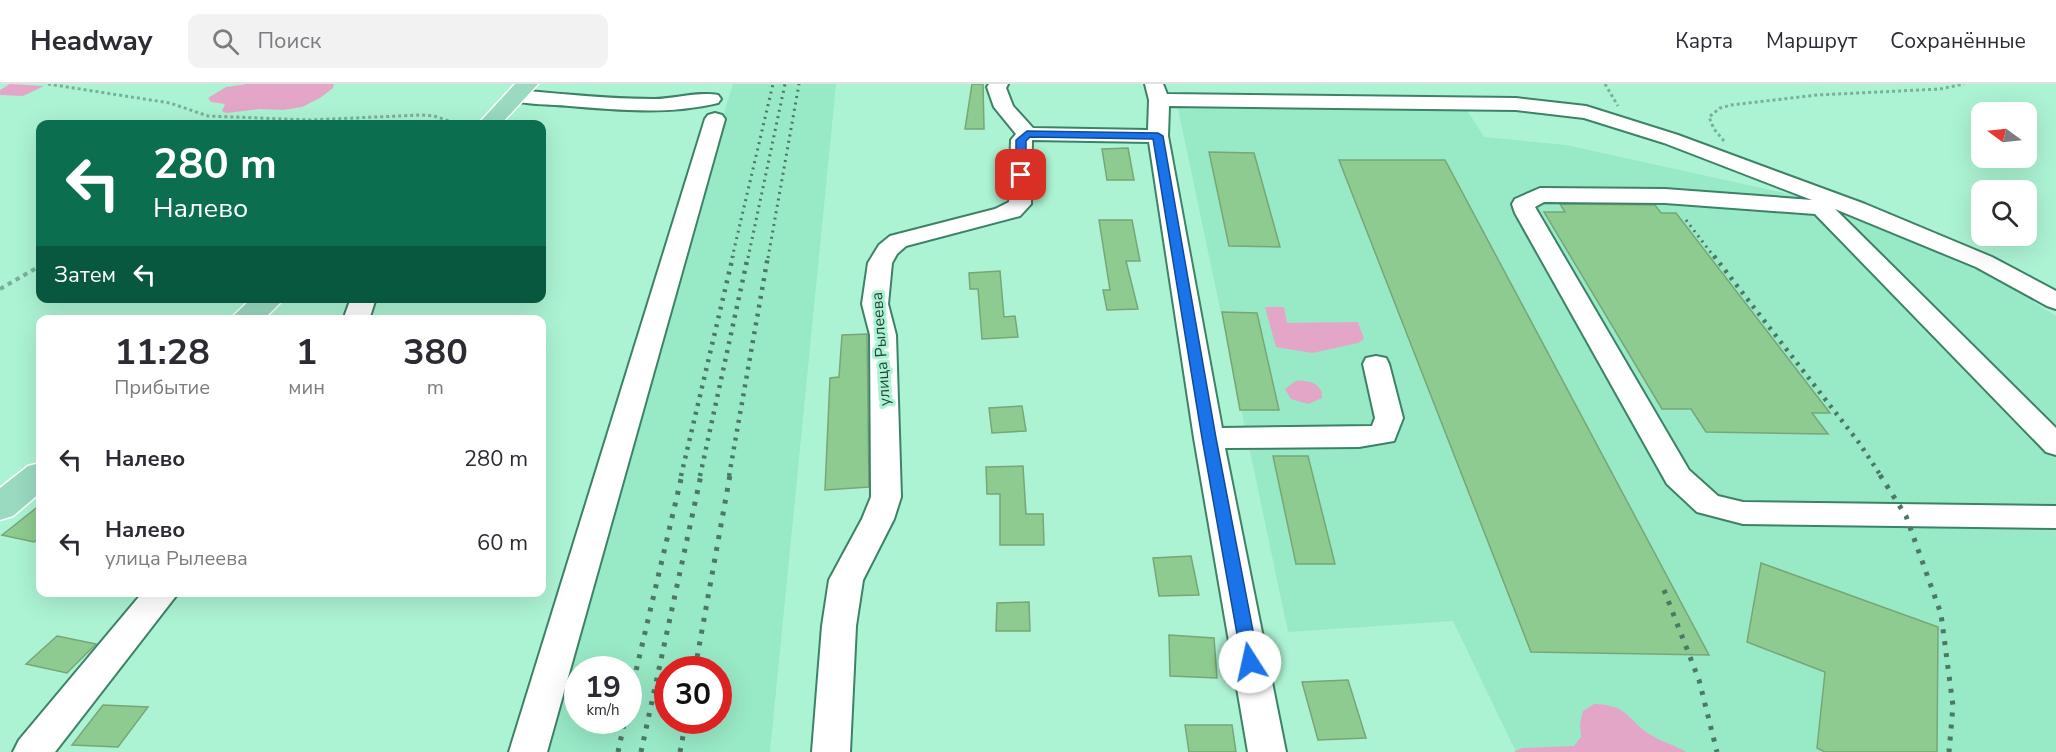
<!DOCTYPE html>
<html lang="ru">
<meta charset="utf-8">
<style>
body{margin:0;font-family:"Nunito Sans",sans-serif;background:#f2f2f3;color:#2b2b33;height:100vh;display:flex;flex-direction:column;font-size:22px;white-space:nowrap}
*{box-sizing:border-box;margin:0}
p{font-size:20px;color:#7c7c81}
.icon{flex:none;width:33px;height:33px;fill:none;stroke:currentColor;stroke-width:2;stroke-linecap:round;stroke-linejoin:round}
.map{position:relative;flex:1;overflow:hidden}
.sheet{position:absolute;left:36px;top:231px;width:510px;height:282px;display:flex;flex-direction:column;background:#fff;border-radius:12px;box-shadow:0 6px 24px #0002}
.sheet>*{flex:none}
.banner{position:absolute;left:36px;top:36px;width:510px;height:183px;border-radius:12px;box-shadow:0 6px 24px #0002;background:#0b6e4f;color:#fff;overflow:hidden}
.needle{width:39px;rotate:285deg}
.buttons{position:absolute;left:1971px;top:18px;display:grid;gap:12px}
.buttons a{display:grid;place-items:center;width:66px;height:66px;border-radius:12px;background:#fff;box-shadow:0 6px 24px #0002;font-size:30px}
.speed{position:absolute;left:564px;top:572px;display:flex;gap:12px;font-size:30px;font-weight:700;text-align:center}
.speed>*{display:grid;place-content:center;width:78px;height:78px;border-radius:50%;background:#fff;box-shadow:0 6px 24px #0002;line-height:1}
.speed small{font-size:15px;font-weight:400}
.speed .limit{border:9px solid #d22;background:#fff;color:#111}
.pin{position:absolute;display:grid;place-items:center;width:51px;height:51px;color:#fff;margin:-26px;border-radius:12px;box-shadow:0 3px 9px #0006}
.me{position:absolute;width:66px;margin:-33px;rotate:350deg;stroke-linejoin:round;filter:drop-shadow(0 0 4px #0008)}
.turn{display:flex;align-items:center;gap:21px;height:126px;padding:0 18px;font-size:27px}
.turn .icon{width:78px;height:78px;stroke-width:2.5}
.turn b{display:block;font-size:42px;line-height:51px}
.then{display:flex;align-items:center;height:57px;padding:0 18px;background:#0003;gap:12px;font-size:22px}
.eta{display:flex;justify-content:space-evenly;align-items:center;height:102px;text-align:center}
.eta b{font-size:36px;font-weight:700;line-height:42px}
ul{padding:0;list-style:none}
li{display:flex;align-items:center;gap:18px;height:84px;padding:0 18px}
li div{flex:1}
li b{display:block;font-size:22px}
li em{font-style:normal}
header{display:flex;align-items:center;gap:36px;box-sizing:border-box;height:84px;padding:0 30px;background:#fff;border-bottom:2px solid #e1e1e2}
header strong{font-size:28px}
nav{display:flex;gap:33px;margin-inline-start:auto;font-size:21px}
.search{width:420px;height:54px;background:#f2f2f3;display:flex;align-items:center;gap:15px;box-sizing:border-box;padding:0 21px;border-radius:12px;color:#7c7c81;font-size:22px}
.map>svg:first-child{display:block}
.built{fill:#98e9c6;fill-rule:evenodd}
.green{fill:#e3a6c7}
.building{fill:#8ecb90;stroke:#77a678;stroke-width:1.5}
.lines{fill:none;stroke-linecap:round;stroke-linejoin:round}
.minor-casing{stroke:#3d8267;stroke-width:4}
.major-casing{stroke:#fff;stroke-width:3}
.path-far1{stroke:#79b098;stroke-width:3;stroke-dasharray:3 3;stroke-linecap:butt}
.path{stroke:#79b098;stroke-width:4;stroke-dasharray:4.5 4.5;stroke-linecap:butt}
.minor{fill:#fff;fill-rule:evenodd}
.major{fill:#99dac1;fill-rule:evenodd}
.rail-far2{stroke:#4e7866;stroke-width:3;stroke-dasharray:2 4.5;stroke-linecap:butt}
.rail-far1{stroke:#4e7866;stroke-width:4.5;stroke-dasharray:3 6;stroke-linecap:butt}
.rail{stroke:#4e7866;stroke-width:5;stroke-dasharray:4 8;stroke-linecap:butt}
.route{fill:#1a73e8;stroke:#114b97;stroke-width:1.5}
.labels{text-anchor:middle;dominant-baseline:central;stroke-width:6;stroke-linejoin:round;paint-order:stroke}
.street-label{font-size:16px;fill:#244135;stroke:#acf3d3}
</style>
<header>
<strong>Headway</strong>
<div class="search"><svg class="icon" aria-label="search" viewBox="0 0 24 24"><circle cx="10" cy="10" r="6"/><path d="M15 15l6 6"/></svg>Поиск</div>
<nav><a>Карта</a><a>Маршрут</a><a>Сохранённые</a></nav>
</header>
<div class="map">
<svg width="2056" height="668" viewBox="0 0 2056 668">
<rect width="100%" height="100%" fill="#acf3d3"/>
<g class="built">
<path d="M733,0h103l-66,668h-226l153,-551zM578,585h50v51h-50zM668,585h50v51h-50z"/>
<polygon points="1177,20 1465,23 1484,53 1566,61 1780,108 1852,127 1974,177 1984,188 2056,232 2056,668 1516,668 1453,537 1288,548"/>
</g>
<g class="green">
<polygon points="10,0 44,2 23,12 0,11 0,6"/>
<polygon points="247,0 334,0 333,4 320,14 302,23 283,26 260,25 226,29 222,27 225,20 211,18 208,14 226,3"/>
<polygon points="1265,223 1284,223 1287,239 1358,238 1364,255 1358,259 1312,269 1276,263"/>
<path d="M1296,297c12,-1 27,2 26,17l-14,6 -17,-5 -6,-10z"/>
<path d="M1594,620c36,1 32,16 57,31 11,7 24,10 35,17h-172l8,-4 52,-2 7,-9 -1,-13 3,-13z"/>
</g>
<g class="building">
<polygon points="972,0 983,0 984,45 965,45"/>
<polygon points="1128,64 1134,96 1107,96 1102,65"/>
<polygon points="1209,68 1254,69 1280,163 1229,162"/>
<polygon points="1339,76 1445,76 1709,571 1531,568"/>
<polygon points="1560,120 1655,121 1661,129 1676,129 1830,329 1812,329 1828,350 1706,348 1691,325 1662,325 1544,128 1565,128"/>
<polygon points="1099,136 1132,136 1140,177 1126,177 1138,225 1107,226 1103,206 1110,206"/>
<polygon points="1000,187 1004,233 1015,232 1018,253 982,255 978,205 970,205 969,189"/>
<polygon points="1222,228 1257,229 1279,326 1240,326"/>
<polygon points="867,250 869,403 825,406 830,294 839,293 842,251"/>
<polygon points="1022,322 1026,347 992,349 989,324"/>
<polygon points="1273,372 1308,372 1335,480 1296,480"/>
<polygon points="1023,382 1026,430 1043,430 1044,461 1000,461 1000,410 987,410 986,383"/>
<polygon points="40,421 40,453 34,458 2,451"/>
<polygon points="1191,472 1199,511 1159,512 1153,474"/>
<polygon points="1761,479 1938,543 1937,668 1825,668 1817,664 1825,588 1747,558"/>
<polygon points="1029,518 1030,547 996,547 997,519"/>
<polygon points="1169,551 1214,554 1217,594 1170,592"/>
<polygon points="57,552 96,560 67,589 26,580"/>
<polygon points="1348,596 1366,654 1318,656 1302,598"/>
<polygon points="103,621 148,623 118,663 72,661"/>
<polygon points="1185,641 1232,641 1236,668 1189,668"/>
</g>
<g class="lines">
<defs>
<g id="minor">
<polygon points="989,0 1008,0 1006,4 1013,22 1033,44 1148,46 1149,16 1145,0 1163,0 1167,10 1516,14 1586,22 1678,51 1865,120 1992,173 2056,207 2056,225 2047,222 1976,183 1835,125 2056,344 2056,371 2046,368 1815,130 1665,119 1544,118 1535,123 1689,386 1718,412 1743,418 2056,422 2056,444 1743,440 1697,428 1667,400 1515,129 1512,120 1515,115 1540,104 1665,105 1812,116 1664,59 1584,34 1516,26 1169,22 1168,52 1222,344 1372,342 1375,334 1363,280 1366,274 1376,272 1386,274 1389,280 1403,334 1394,357 1359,363 1225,364 1286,668 1248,668 1194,354 1149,58 1032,56 1031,120 1020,132 906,162 897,170 892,179 888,220 896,251 901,413 894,435 863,496 856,542 850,668 812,668 822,542 829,496 862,435 871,413 870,251 862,220 868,179 879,161 890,152 995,125 1009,118 1011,56 1016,50 994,23 987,3"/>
<path d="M516,6c46,4 92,9 138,9 19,0 47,-8 64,-4l3,4 -3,4c-49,12 -99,7 -149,3 -19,-2 -41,-1 -60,-6l-3,-4 3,-4z"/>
<polygon points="715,29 722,31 725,35 547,668 509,668 705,35 708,31"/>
<polygon points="351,214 376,214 369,236 343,236"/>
<polygon points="143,508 179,508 55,668 13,668 19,656"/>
</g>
<g id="major">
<polygon points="515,0 538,0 501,40 478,40"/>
<polygon points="252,214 285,214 263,236 229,236"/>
<polygon points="40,379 40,409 13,432 0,436 0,404 28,382"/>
</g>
</defs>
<use href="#minor" class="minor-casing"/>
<use href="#major" class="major-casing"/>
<g class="path-far1">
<polyline points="48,0 170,19 208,32 309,36 421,31 434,32 458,40"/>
<polyline points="1605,0 1618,22"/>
<polyline points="1724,57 1714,45 1709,33 1720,24 1731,21 1817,11 1940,5 1964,0"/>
</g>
<polyline class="path" points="0,205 40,182"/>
<use href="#minor" class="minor"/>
<use href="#major" class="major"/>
<g class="rail-far2">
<polyline points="1686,136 1715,174"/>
<polyline points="732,174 773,0"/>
<polyline points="748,174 785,0"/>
<polyline points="768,174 799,0"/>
</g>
<g class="rail-far1">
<polyline points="1714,172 1860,360 1881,392"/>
<polyline points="681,392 733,172"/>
<polyline points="700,392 748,172"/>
<polyline points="729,392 768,172"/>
</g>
<g class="rail">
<polyline points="1880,391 1906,432 1941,530 1953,622 1949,668"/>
<polyline points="1664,506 1699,596 1717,668"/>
<polyline points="695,585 730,391"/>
<polyline points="628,621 682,391"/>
<polyline points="618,668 625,636"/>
<polyline points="641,668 701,391"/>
<polyline points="680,668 686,636"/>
</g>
</g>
<polygon class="route" points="1027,47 1158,49 1163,52 1216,354 1259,578 1256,583 1250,585 1244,583 1242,578 1202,354 1153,55 1030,53 1026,57 1026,91 1021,94 1016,91 1016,56"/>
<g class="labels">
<g class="street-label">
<text transform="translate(881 265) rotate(-94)">улица Рылеева</text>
</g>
</g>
</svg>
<div class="buttons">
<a><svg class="needle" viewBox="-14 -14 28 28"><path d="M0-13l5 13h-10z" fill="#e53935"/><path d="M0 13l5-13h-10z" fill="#7c7c81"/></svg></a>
<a><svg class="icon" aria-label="search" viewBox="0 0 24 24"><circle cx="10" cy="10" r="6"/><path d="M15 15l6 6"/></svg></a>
</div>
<div class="speed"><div>19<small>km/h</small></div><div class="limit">30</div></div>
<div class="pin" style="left:1021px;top:91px;background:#d93025"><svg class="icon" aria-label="arrive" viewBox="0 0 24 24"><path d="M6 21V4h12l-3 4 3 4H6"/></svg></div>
<svg class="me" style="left:1250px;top:578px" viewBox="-20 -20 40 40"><circle r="19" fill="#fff"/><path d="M0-13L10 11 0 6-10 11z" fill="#1a73e8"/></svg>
<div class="banner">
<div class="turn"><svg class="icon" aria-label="left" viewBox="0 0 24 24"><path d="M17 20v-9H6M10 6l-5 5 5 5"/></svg><div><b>280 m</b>Налево</div></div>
<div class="then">Затем<svg class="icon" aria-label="left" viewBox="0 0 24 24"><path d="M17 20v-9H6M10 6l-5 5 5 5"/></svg></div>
</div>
<section class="sheet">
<div class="eta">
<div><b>11:28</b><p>Прибытие</p></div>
<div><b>1</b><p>мин</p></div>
<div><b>380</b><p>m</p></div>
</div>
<ul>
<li><svg class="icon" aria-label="left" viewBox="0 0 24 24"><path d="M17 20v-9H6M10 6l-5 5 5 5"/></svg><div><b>Налево</b></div><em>280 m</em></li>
<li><svg class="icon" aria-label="left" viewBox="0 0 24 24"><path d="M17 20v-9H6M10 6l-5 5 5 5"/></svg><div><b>Налево</b><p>улица Рылеева</p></div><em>60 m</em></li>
</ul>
</section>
</div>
